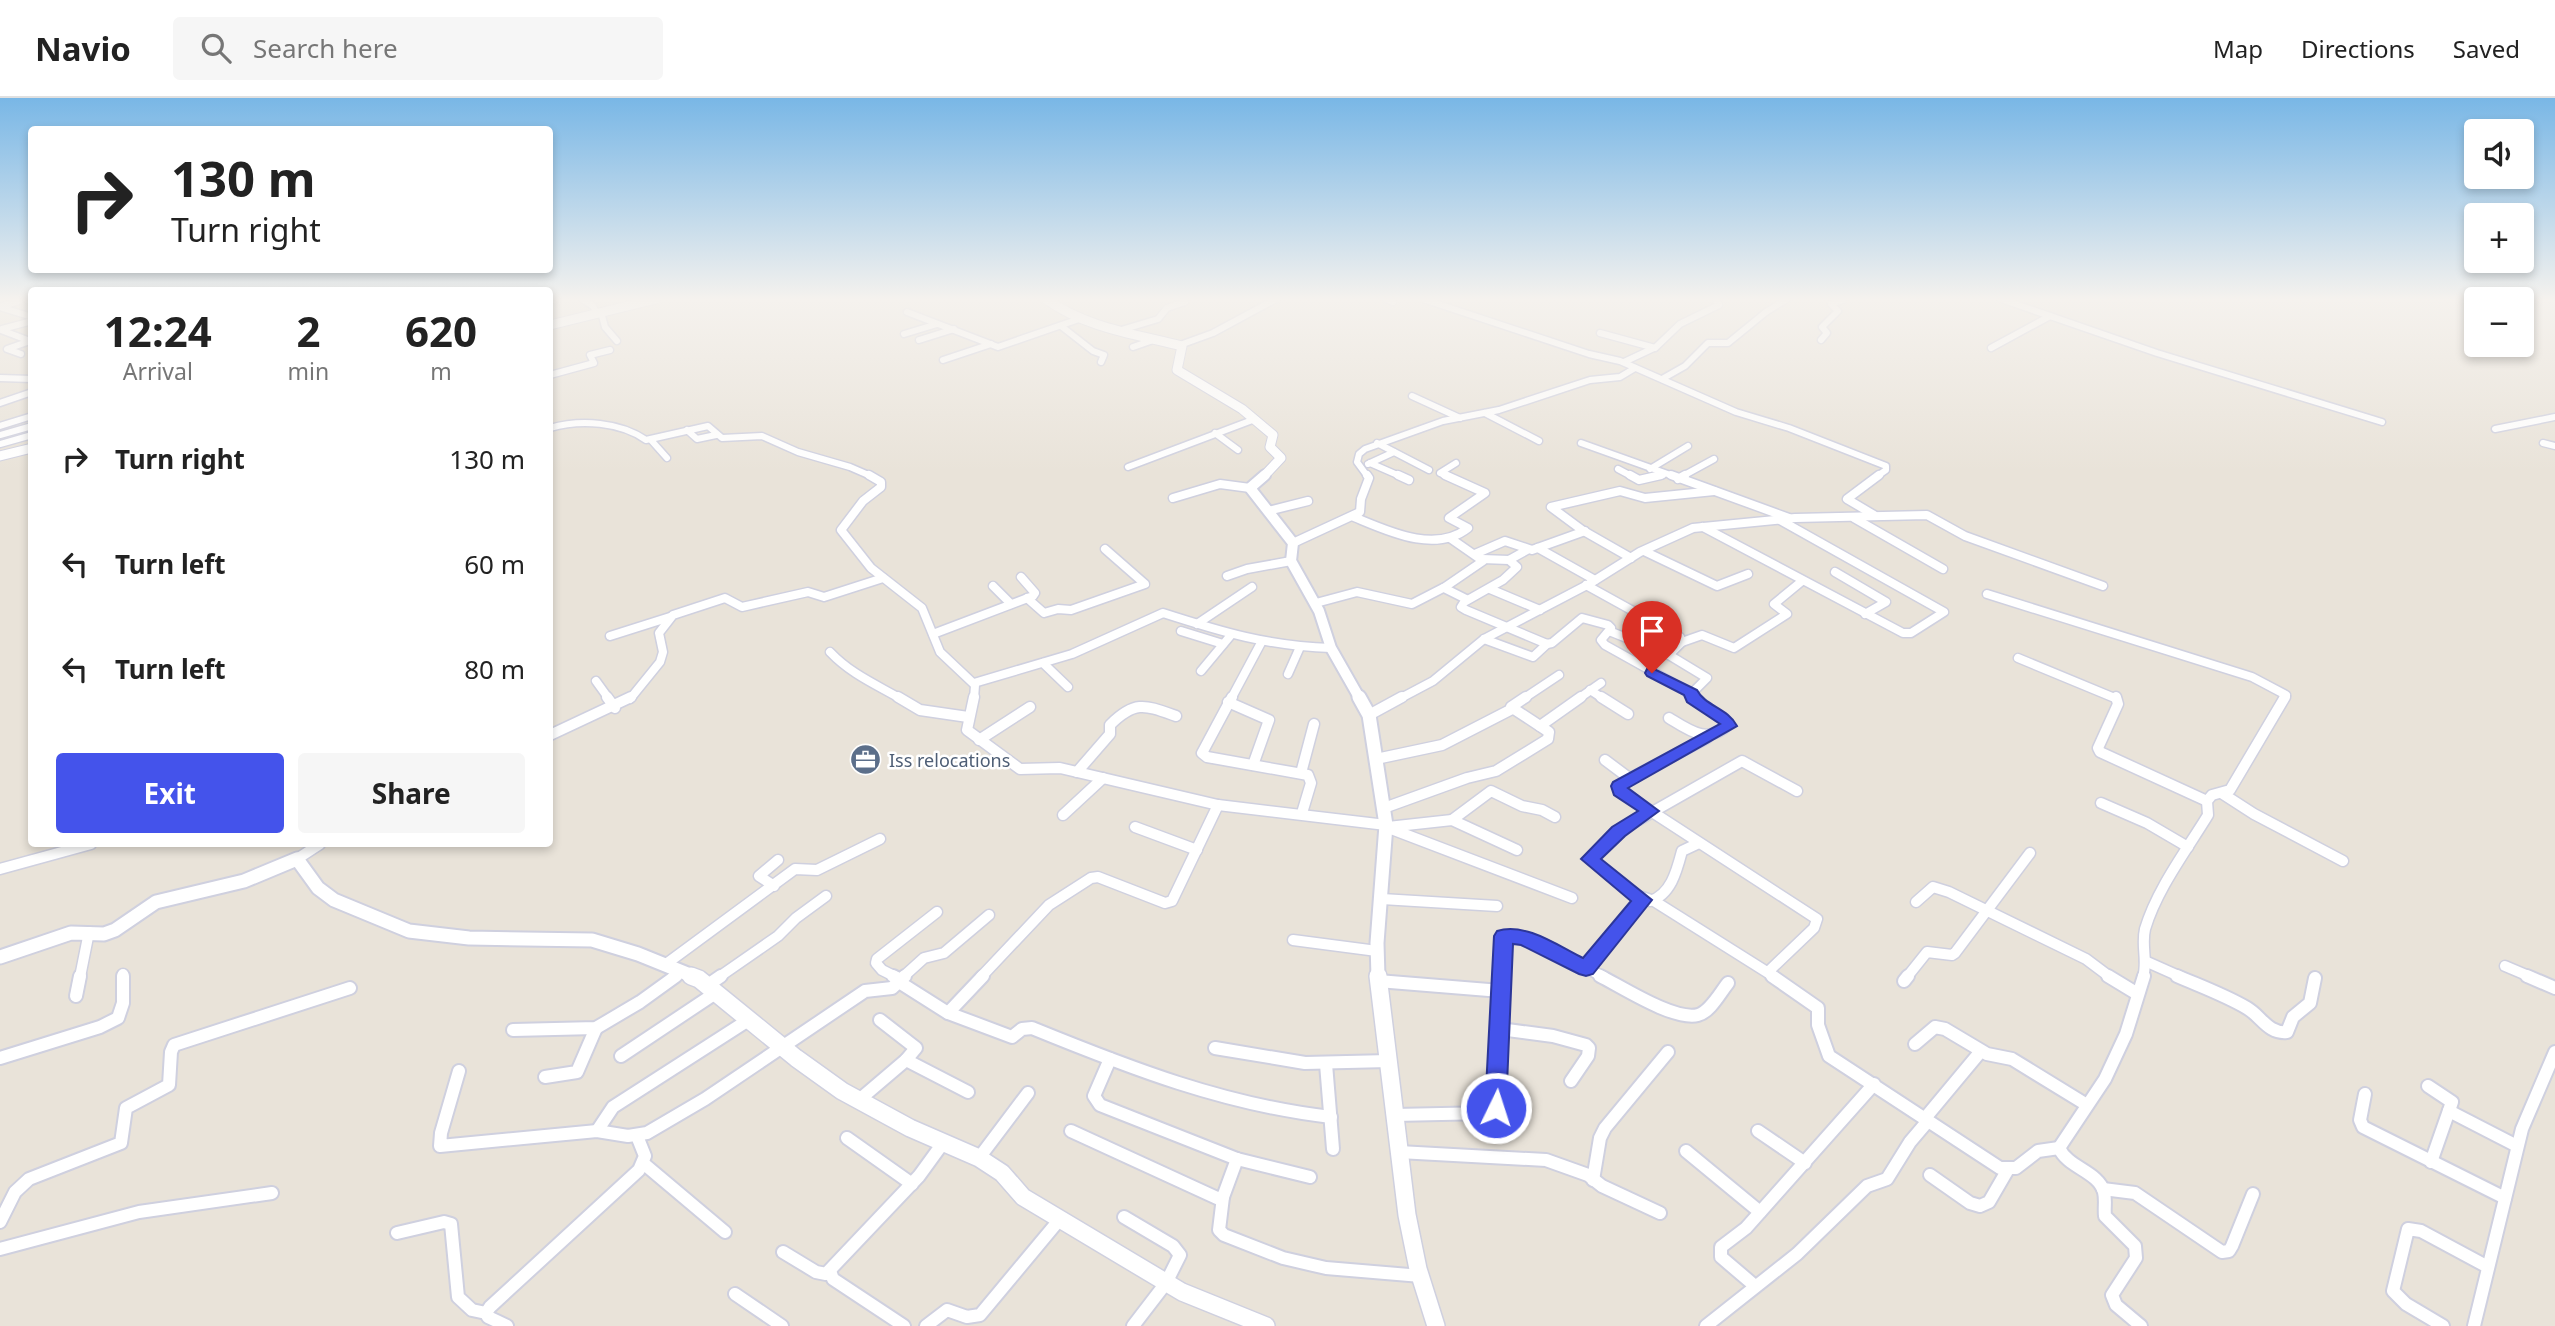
<!DOCTYPE html>
<meta charset="utf-8">
<style>
body{margin:0;font-family:"Noto Sans",sans-serif;background:#f6f6f6;color:#222;height:100vh;display:flex;flex-direction:column;font-size:26px;white-space:nowrap}
*{box-sizing:border-box;margin:0}
p{font-size:23px;color:#767676}
.icon{flex:none;width:38px;height:38px;fill:none;stroke:currentColor;stroke-width:2;stroke-linecap:round;stroke-linejoin:round}
.map{position:relative;flex:1;overflow:hidden}
.side{position:absolute;left:28px;top:189px;width:525px;height:560px;display:flex;flex-direction:column;background:#fff;border-radius:7px;box-shadow:0 4px 10px #0003}
.side>*{flex:none}
.guide{position:absolute;left:28px;top:28px;width:525px;height:147px;border-radius:7px;box-shadow:0 4px 10px #0003;background:#fff;color:#222;overflow:hidden}
.fabs{position:absolute;left:2464px;top:21px;display:grid;gap:14px}
.fabs a{display:grid;place-items:center;width:70px;height:70px;border-radius:7px;background:#fff;box-shadow:0 4px 10px #0003;font-size:35px}
.pin{position:absolute;display:grid;place-items:center;width:60px;height:60px;color:#fff;margin:-72px -30px;border-radius:50% 50% 50% 0;rotate:-45deg;box-shadow:0 0 7px #0007}
.pin .icon{rotate:45deg}
.me{position:absolute;width:77px;margin:-38px;rotate:4deg;stroke-linejoin:round;filter:drop-shadow(0 0 5px #0008)}
.turn{display:flex;align-items:center;gap:24px;height:147px;padding:0 28px;font-size:32px}
.turn .icon{width:91px;height:91px;stroke-width:2.5}
.turn b{display:block;font-size:49px;line-height:60px}
.eta{display:flex;justify-content:space-evenly;align-items:center;height:119px;text-align:center}
.eta b{font-size:42px;font-weight:700;line-height:49px}
.primary-button{display:flex;gap:14px;margin-top:auto;padding:14px 28px}
.primary-button a{flex:1;height:80px;border-radius:7px;background:#4453eb;color:#fff;font-size:28px;font-weight:700;line-height:80px;text-align:center}
.primary-button a+a{background:#f6f6f6;color:#222}
ul{padding:0;list-style:none}
li{display:flex;align-items:center;gap:21px;height:105px;padding:0 28px}
li div{flex:1}
li b{display:block;font-size:26px}
li em{font-style:normal}
header{display:flex;align-items:center;gap:42px;box-sizing:border-box;height:98px;padding:0 35px;background:#fff;border-bottom:2px solid #e0e0e0}
header strong{font-size:33px}
nav{display:flex;gap:38px;margin-inline-start:auto;font-size:24px}
.search{width:490px;height:63px;background:#f6f6f6;display:flex;align-items:center;gap:18px;box-sizing:border-box;padding:0 24px;border-radius:7px;color:#767676;font-size:26px}
.map>svg:first-child{display:block}
.lines{fill:none;stroke-linecap:round;stroke-linejoin:round}
.street-far3-casing{stroke:#cfd0df;stroke-width:9}
.street-far2-casing{stroke:#cfd0df;stroke-width:11}
.street-far1-casing{stroke:#cfd0df;stroke-width:13}
.street-casing{stroke:#cfd0df;stroke-width:16}
.secondary-far3-casing{stroke:#cfd0df;stroke-width:11}
.secondary-far2-casing{stroke:#cfd0df;stroke-width:14}
.secondary-far1-casing{stroke:#cfd0df;stroke-width:17}
.secondary-casing{stroke:#cfd0df;stroke-width:20}
.street-far3{stroke:#fff;stroke-width:6}
.street-far2{stroke:#fff;stroke-width:8}
.street-far1{stroke:#fff;stroke-width:10}
.street{stroke:#fff;stroke-width:12}
.secondary-far3{stroke:#fff;stroke-width:9}
.secondary-far2{stroke:#fff;stroke-width:10}
.secondary-far1{stroke:#fff;stroke-width:13}
.secondary{stroke:#fff;stroke-width:17}
.route{fill:#4453eb;stroke:#2c3699;stroke-width:2}
.labels{text-anchor:middle;dominant-baseline:central;stroke-width:5;stroke-linejoin:round;paint-order:stroke}
.service-label{font-size:18px;fill:#4e5e75;stroke:#fff;text-anchor:start}
</style>
<header>
<strong>Navio</strong>
<div class="search"><svg class="icon" aria-label="search" viewBox="0 0 24 24"><circle cx="10" cy="10" r="6"/><path d="M15 15l6 6"/></svg>Search here</div>
<nav><a>Map</a><a>Directions</a><a>Saved</a></nav>
</header>
<div class="map">
<svg width="2555" height="1228" viewBox="0 0 2555 1228">
<rect width="100%" height="100%" fill="#e9e3d9"/>
<g class="lines">
<defs>
<g id="street-far3">
<polyline points="582,201 593,208 596,214"/>
<polyline points="1386,201 1393,204"/>
<polyline points="1423,201 1589,256 1620,263 1736,314 1789,330 1886,368 1886,372 1876,379"/>
<polyline points="2001,201 2157,255 2382,324"/>
<polyline points="2,208 19,203"/>
<polyline points="0,209 32,219"/>
<polyline points="601,214 605,229 617,243"/>
<polyline points="907,214 998,249 1079,221"/>
<polyline points="1061,228 1093,253 1104,257 1101,264"/>
<polyline points="2,231 32,223"/>
<polyline points="1,232 30,243"/>
<polyline points="1118,233 1158,221 1167,210 1185,204"/>
<polyline points="1600,235 1655,250"/>
<polyline points="904,236 937,226"/>
<polyline points="919,242 954,231"/>
<polyline points="1821,242 1827,235 1822,229 1838,213 1831,206 1843,202"/>
<polyline points="1180,247 1213,235 1276,201"/>
<polyline points="1133,249 1156,241"/>
<polyline points="1991,250 2050,218"/>
<polyline points="21,256 7,251 30,243"/>
<polyline points="943,262 991,246"/>
<polyline points="1624,264 1656,249 1680,226 1719,207 1716,201"/>
<polyline points="550,277 594,265 590,257 610,252"/>
<polyline points="0,280 32,281"/>
<polyline points="1662,281 1685,268 1708,245 1728,245 1766,214 1787,201"/>
<polyline points="1412,298 1460,320"/>
<polyline points="0,305 32,294"/>
<polyline points="1485,315 1539,343"/>
<polyline points="0,328 32,318"/>
<path d="M550,330c31,-9 70,-6 96,12l62,-14 14,12 40,-2 36,16 52,15 23,10"/>
<polyline points="2495,331 2555,319"/>
<polyline points="687,332 697,341 716,337"/>
<polyline points="1215,335 1238,352"/>
<polyline points="0,337 32,328"/>
<polyline points="651,342 667,360"/>
<polyline points="1377,345 1429,372"/>
<polyline points="1581,345 1676,379"/>
<polyline points="2543,345 2555,348"/>
<polyline points="0,346 32,337"/>
<polyline points="1370,365 1402,379"/>
<polyline points="1368,366 1394,354"/>
<polyline points="1128,369 1255,321"/>
<polyline points="1618,371 1633,379"/>
<polyline points="1650,371 1688,348"/>
<polyline points="1368,379 1357,364 1359,356 1365,351 1443,323 1499,312 1590,282 1620,279 1635,270"/>
<polyline points="1449,379 1440,375 1456,365"/>
<polyline points="1653,379 1663,377"/>
<polyline points="1681,379 1714,361"/>
</g>
<g id="street-far2">
<polyline points="869,377 881,384 881,389 863,403 841,432 871,470 922,510 940,554 975,587 974,601"/>
<polyline points="1398,377 1409,382"/>
<polyline points="1630,377 1639,382 1661,377"/>
<polyline points="1671,377 1789,420"/>
<polyline points="1678,381 1685,377"/>
<polyline points="1173,400 1220,386 1250,390"/>
<polyline points="1268,413 1308,403"/>
<polyline points="1874,417 1847,401 1879,377"/>
<path d="M1354,419c34,14 81,37 114,11l-19,-10 36,-25 -40,-18"/>
<polyline points="1854,420 1943,471"/>
<polyline points="1703,429 1903,535 1911,535 1944,514 1780,422"/>
<polyline points="1293,445 1360,414 1361,401 1369,380 1367,377"/>
<polyline points="1538,450 1595,482"/>
<polyline points="1644,453 1717,488 1748,476"/>
<polyline points="1475,456 1505,443 1532,452 1585,433"/>
<polyline points="1631,460 1582,432 1551,409 1620,393 1645,400 1714,393"/>
<polyline points="1482,461 1509,462 1527,452"/>
<polyline points="1835,474 1886,504 1865,516"/>
<polyline points="1227,478 1247,471 1291,463"/>
<polyline points="1586,487 1680,539 1682,544 1669,557 1707,580 1690,597 1695,601"/>
<polyline points="993,488 1011,506"/>
<polyline points="1444,490 1466,501 1461,509 1466,512 1547,546 1552,545 1582,520 1608,527 1611,530 1601,542 1605,547 1691,595"/>
<polyline points="1490,491 1540,512"/>
<polyline points="1987,496 2252,579 2286,597 2283,601"/>
<polyline points="1027,500 1044,515 1058,511 1071,512 1145,486 1105,451"/>
<polyline points="1466,503 1503,482 1517,469 1509,462"/>
<polyline points="1316,505 1357,494 1412,506 1445,489 1483,463 1450,440"/>
<polyline points="1197,526 1252,489"/>
<polyline points="1181,533 1223,546"/>
<polyline points="1609,533 1669,557"/>
<polyline points="933,536 1033,498 1035,495 1021,479"/>
<polyline points="610,538 670,519"/>
<polyline points="1484,541 1533,559 1547,546"/>
<polyline points="1682,544 1702,537 1734,550 1787,516 1774,506 1802,483"/>
<path d="M830,554c21,22 45,32 71,47"/>
<polyline points="2018,560 2117,601"/>
<polyline points="1043,565 1068,589"/>
<polyline points="1201,573 1231,537"/>
<polyline points="1288,576 1300,549"/>
<polyline points="596,583 609,601"/>
<path d="M974,585l98,-29 91,-41c59,19 105,33 168,35"/>
<polyline points="1590,592 1604,601"/>
<polyline points="630,601 660,564 663,554 659,535 673,517 725,500 742,509 808,494 824,499 883,480"/>
<polyline points="1231,601 1262,543"/>
<polyline points="1399,601 1433,583 1484,541 1589,486 1640,454 1693,430 1795,420 1927,417 1965,438 2103,488"/>
<polyline points="1523,601 1559,577"/>
<polyline points="1578,601 1601,585"/>
</g>
<g id="street-far1">
<polyline points="607,599 615,610"/>
<polyline points="898,599 920,612 968,619"/>
<polyline points="974,599 967,632 1020,671 1060,670 1218,707 1386,727"/>
<polyline points="1232,599 1202,655 1207,659 1308,677 1311,685 1302,715"/>
<polyline points="1601,599 1628,616"/>
<polyline points="2116,599 2118,606 2098,650 2100,654 2207,703"/>
<polyline points="1228,604 1269,622 1253,667"/>
<polyline points="1369,617 1402,599"/>
<path d="M1669,620c21,13 39,27 60,6l-36,-27"/>
<polyline points="1540,628 1581,599"/>
<polyline points="550,637 631,599"/>
<polyline points="979,642 1030,609"/>
<polyline points="1376,661 1442,647 1512,611"/>
<polyline points="1605,662 1629,680 1619,688 1620,693 1817,821 1814,830 1770,872 1770,876 1775,879"/>
<path d="M1077,674l33,-38v-9c25,-25 35,-20 66,-9"/>
<polyline points="1301,675 1314,626"/>
<polyline points="1629,681 1707,640"/>
<polyline points="2223,696 2254,716 2343,763"/>
<polyline points="2101,705 2147,725 2188,749"/>
<polyline points="1384,710 1467,680 1496,673 1548,641 1549,634 1511,609 1526,599"/>
<polyline points="1063,717 1103,680"/>
<polyline points="1452,722 1491,693 1522,708 1542,712 1555,719"/>
<polyline points="1135,729 1197,752"/>
<polyline points="1386,729 1572,800"/>
<polyline points="1388,729 1452,722 1517,752"/>
<polyline points="297,761 320,746"/>
<polyline points="0,771 91,746"/>
<polyline points="774,788 759,778 778,762"/>
<polyline points="1642,799 1654,803 1770,876"/>
<polyline points="1382,801 1497,808"/>
<path d="M1650,803c21,-6 27,-31 32,-50l17,-8"/>
<polyline points="1916,804 1933,789 1949,794 2086,861 2110,879"/>
<polyline points="1293,842 1377,853"/>
<polyline points="2145,863 2181,879"/>
<polyline points="666,866 795,771 817,772 880,741"/>
<polyline points="2505,868 2531,879"/>
<polyline points="1586,870 1642,802 1590,761 1619,733 1742,663 1797,693"/>
<polyline points="123,876 123,879"/>
<polyline points="80,879 89,834"/>
<polyline points="673,879 682,873"/>
<polyline points="719,879 778,838 796,820 826,798"/>
<polyline points="896,879 882,872 876,865 877,861 937,814"/>
<polyline points="903,879 924,860 944,855 989,817"/>
<polyline points="981,879 1049,807 1091,780 1098,779 1165,805 1172,803 1218,707"/>
<path d="M1501,879v-34l5,-8c35,7 66,26 98,42"/>
<polyline points="1907,879 1927,854 1952,857 1955,855 2030,755"/>
<path d="M2143,879c5,-16 -2,-31 2,-48 12,-40 41,-78 63,-114l-1,-14 5,-6 18,-5 55,-93"/>
</g>
<g id="street">
<polyline points="893,878 901,882"/>
<path d="M1600,878c22,11 74,45 98,39 12,-3 22,-22 30,-32"/>
<polyline points="1772,878 1818,910 1818,927 1829,958 2000,1070 2016,1070 2038,1053 2059,1050"/>
<polyline points="2108,878 2136,895"/>
<path d="M2177,878c23,10 48,19 70,32 14,8 21,26 40,24l6,-15 17,-14 5,-25"/>
<polyline points="2527,878 2555,890"/>
<polyline points="1378,883 1501,893"/>
<polyline points="1904,883 1908,878"/>
<path d="M899,884l49,31 64,24 10,-8 10,-1c98,40 193,77 299,89"/>
<polyline points="708,887 721,878"/>
<polyline points="76,898 80,878"/>
<polyline points="948,915 983,878"/>
<polyline points="1500,931 1553,938 1586,947 1589,950 1588,958 1571,983"/>
<polyline points="513,932 596,930 640,904 676,878"/>
<polyline points="1915,946 1935,929 1945,931 1987,956 2012,961 2087,1007"/>
<polyline points="1215,950 1305,965 1389,963"/>
<polyline points="621,958 717,894"/>
<polyline points="0,960 100,929 118,920 123,905 123,878"/>
<polyline points="1110,961 1094,998 1100,1007 1237,1061 1310,1079"/>
<polyline points="906,962 968,994"/>
<polyline points="1326,966 1333,1051"/>
<polyline points="459,973 441,1035 440,1048 597,1033 628,1038 647,1035 705,1001 865,893 892,890 905,878"/>
<polyline points="545,979 577,974 596,930"/>
<polyline points="2428,988 2452,1004 2431,1064"/>
<polyline points="2365,996 2360,1022 2363,1029 2505,1100"/>
<polyline points="859,1002 906,962 916,950 880,922"/>
<polyline points="2449,1013 2517,1048"/>
<polyline points="1395,1017 1488,1015 1496,1010 1501,878"/>
<polyline points="597,1033 613,1009 750,921"/>
<polyline points="1071,1033 1217,1100 1223,1099 1237,1061"/>
<polyline points="1758,1033 1805,1065"/>
<polyline points="847,1040 912,1086"/>
<polyline points="1686,1053 1760,1114"/>
<polyline points="1399,1054 1546,1062 1588,1077 1602,1088 1660,1115"/>
<polyline points="979,1060 1028,995"/>
<polyline points="643,1065 725,1134"/>
<polyline points="1930,1077 1970,1105 1980,1108 1989,1104 2007,1073"/>
<polyline points="1593,1082 1600,1040 1605,1030 1668,954"/>
<polyline points="2103,1091 2135,1095 2222,1154 2229,1153 2232,1148 2253,1096"/>
<polyline points="1223,1099 1219,1132 1224,1137 1283,1160 1326,1170 1421,1178"/>
<polyline points="1124,1119 1173,1148 1180,1157 1166,1185 1133,1228"/>
<polyline points="0,1124 15,1094 29,1081 121,1045 126,1010 169,987 171,954 174,947 350,890"/>
<polyline points="397,1135 444,1124 451,1126 458,1199 472,1212 486,1215"/>
<polyline points="0,1151 139,1114 272,1095"/>
<polyline points="783,1154 816,1174 826,1176 919,1078 943,1045"/>
<polyline points="830,1173 833,1181 904,1228"/>
<polyline points="1755,1188 1721,1159 1721,1149 1746,1130 1874,986"/>
<polyline points="735,1196 782,1228"/>
<polyline points="507,1228 488,1219 486,1215 490,1209 639,1072 645,1058 637,1038"/>
<polyline points="926,1228 947,1212 967,1219 980,1217 1060,1121"/>
<polyline points="1706,1228 1797,1156 1867,1088 1887,1081 1910,1044 1927,1024 1926,1019 1981,953"/>
<path d="M2141,1228l-25,-21 -4,-10 24,-37 -1,-12 -30,-30c-1,-8 1,-16 -1,-24 -6,-21 -36,-24 -45,-44l46,-69 21,-45 18,-58"/>
<polyline points="2443,1228 2406,1206 2393,1193 2408,1131 2421,1133 2488,1169"/>
<polyline points="2474,1228 2522,1031 2555,954"/>
</g>
<g id="secondary-far3">
<path d="M1046,201c40,29 89,35 136,47l-5,24 65,39 31,26 -3,12 11,11 -18,19"/>
<polyline points="550,227 656,201"/>
<polyline points="0,358 32,350"/>
</g>
<polyline id="secondary-far2" points="1265,377 1250,390 1293,445 1291,463 1319,513 1331,550 1360,601"/>
<g id="secondary-far1">
<polyline points="1359,599 1369,617 1386,727 1377,845 1378,879"/>
<polyline points="0,859 71,835 104,836 115,832 156,804 244,783 297,761 318,790 334,802 409,833 469,840 592,842 638,856 695,879"/>
</g>
<g id="secondary">
<polyline points="691,878 699,881 796,960 842,993 910,1030 979,1060 1002,1075 1023,1099 1182,1194 1266,1228"/>
<polyline points="1378,878 1407,1117 1418,1171 1436,1228"/>
</g>
</defs>
<use href="#street-far3" class="street-far3-casing"/>
<use href="#street-far2" class="street-far2-casing"/>
<use href="#street-far1" class="street-far1-casing"/>
<use href="#street" class="street-casing"/>
<use href="#secondary-far3" class="secondary-far3-casing"/>
<use href="#secondary-far2" class="secondary-far2-casing"/>
<use href="#secondary-far1" class="secondary-far1-casing"/>
<use href="#secondary" class="secondary-casing"/>
<use href="#street-far3" class="street-far3"/>
<use href="#street-far2" class="street-far2"/>
<use href="#street-far1" class="street-far1"/>
<use href="#street" class="street"/>
<use href="#secondary-far3" class="secondary-far3"/>
<use href="#secondary-far2" class="secondary-far2"/>
<use href="#secondary-far1" class="secondary-far1"/>
<use href="#secondary" class="secondary"/>
</g>
<linearGradient id="sky" x2="0" y2="1"><stop stop-color="#79b7e6"/><stop offset="0.54" stop-color="#f5f2ee"/><stop offset="1" stop-color="#f5f2ee" stop-opacity="0"/></linearGradient>
<rect width="2555" height="373" fill="url(#sky)"/>
<path class="route" d="M1652,570l45,22c8,16 31,18 40,36l-109,62 31,23 -34,25 -24,23 51,41 -59,74 -7,2 -7,-2 -58,-29 -8,-1 -7,164 -3,6 -7,3 -8,-3 -3,-6 9,-172 3,-5c29,-9 61,15 86,27l48,-57 -50,-42 31,-32 26,-16 -24,-16 -3,-9 2,-4 107,-58 -33,-22 -3,-7 -37,-19 -2,-3 2,-4z"/>
<defs>
<symbol id="office-disc" viewBox="-11 -11 22 22"><circle r="9.5" fill="#5c6f8a" stroke="#fff"/><path d="M-6-3h4V-5.5h4V-3h4V5H-6ZM-1-4.5V-3h2v-1.5ZM-6 0V1H6V0Z" fill="#fff"/></symbol>
</defs>
<g fill-rule="evenodd">
<use href="#office-disc" x="848" y="644" width="35" height="35"/>
</g>
<g class="labels">
<g class="service-label">
<text x="889" y="662">Iss relocations</text>
</g>
</g>
</svg>
<div class="fabs">
<a><svg class="icon" aria-label="sound" viewBox="0 0 24 24"><path d="M4 9h4l5-4v14l-5-4H4zM17 9q2 3 0 6"/></svg></a>
<a>+</a>
<a>−</a>
</div>
<div class="pin" style="left:1652px;top:575px;background:#d93025"><svg class="icon" aria-label="arrive" viewBox="0 0 24 24"><path d="M6 21V4h12l-3 4 3 4H6"/></svg></div>
<svg class="me" style="left:1496px;top:1010px" viewBox="-20 -20 40 40"><circle r="17" fill="#4453eb" stroke="#fff" stroke-width="3"/><path d="M0-11L8 9 0 5-8 9z" fill="#fff"/></svg>
<div class="guide">
<div class="turn"><svg class="icon" aria-label="right" viewBox="0 0 24 24"><path d="M7 20v-9h11M14 6l5 5-5 5"/></svg><div><b>130 m</b>Turn right</div></div>
</div>
<section class="side">
<div class="eta">
<div><b>12:24</b><p>Arrival</p></div>
<div><b>2</b><p>min</p></div>
<div><b>620</b><p>m</p></div>
</div>
<ul>
<li><svg class="icon" aria-label="right" viewBox="0 0 24 24"><path d="M7 20v-9h11M14 6l5 5-5 5"/></svg><div><b>Turn right</b></div><em>130 m</em></li>
<li><svg class="icon" aria-label="left" viewBox="0 0 24 24"><path d="M17 20v-9H6M10 6l-5 5 5 5"/></svg><div><b>Turn left</b></div><em>60 m</em></li>
<li><svg class="icon" aria-label="left" viewBox="0 0 24 24"><path d="M17 20v-9H6M10 6l-5 5 5 5"/></svg><div><b>Turn left</b></div><em>80 m</em></li>
</ul>
<div class="primary-button"><a>Exit</a><a>Share</a></div>
</section>
</div>
